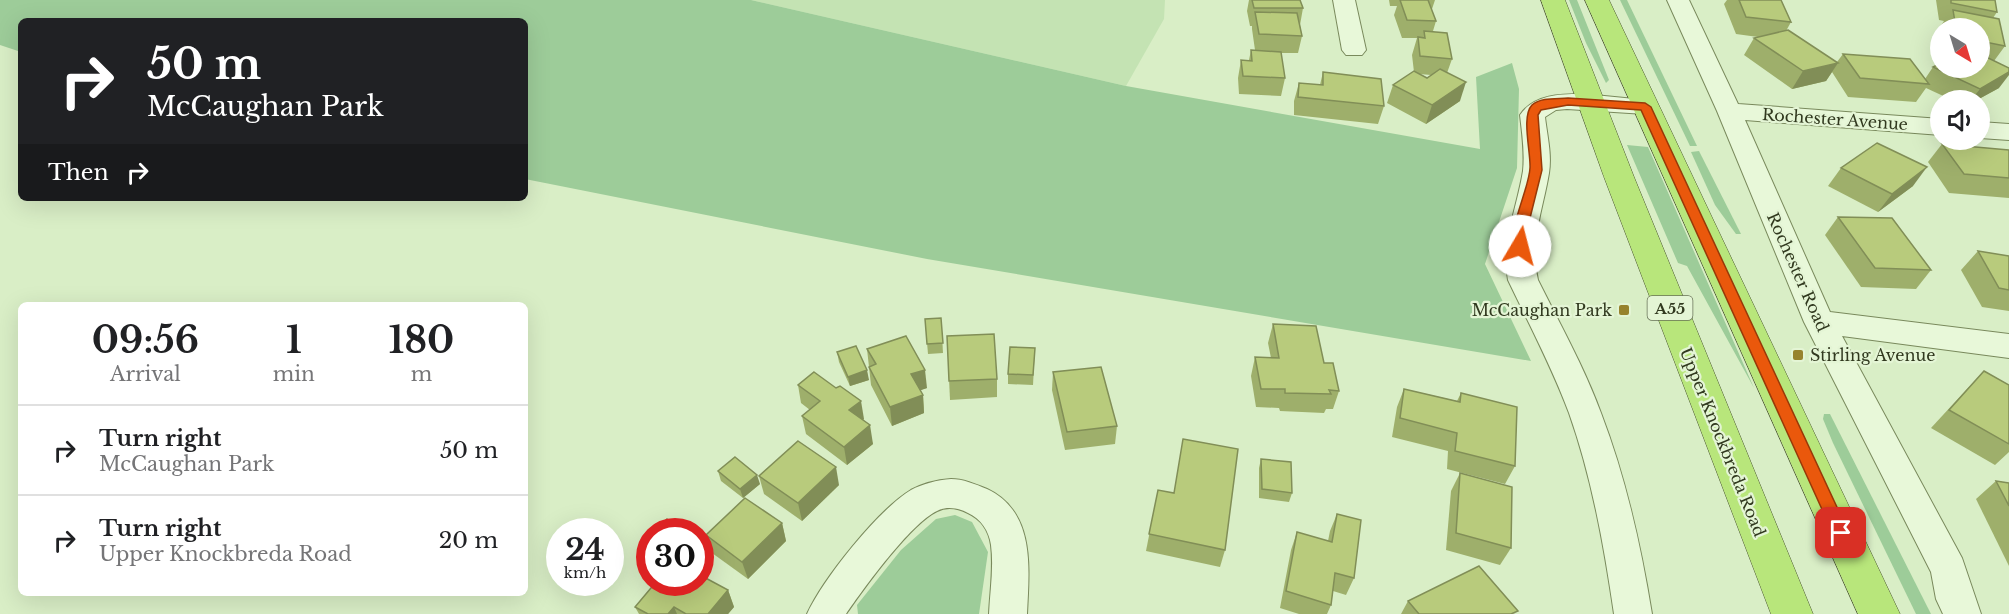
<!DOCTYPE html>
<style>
body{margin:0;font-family:"Libre Baskerville",serif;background:#f6f6f6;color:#202124;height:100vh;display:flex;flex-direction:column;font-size:22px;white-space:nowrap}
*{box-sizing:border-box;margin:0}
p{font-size:20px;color:#757577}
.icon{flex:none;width:33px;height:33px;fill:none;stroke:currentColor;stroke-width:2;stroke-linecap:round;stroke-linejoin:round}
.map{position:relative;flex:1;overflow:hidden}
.side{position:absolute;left:18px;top:302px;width:510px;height:294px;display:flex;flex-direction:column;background:#fff;border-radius:9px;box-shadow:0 6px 24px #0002}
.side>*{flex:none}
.guide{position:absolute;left:18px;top:18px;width:510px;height:183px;border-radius:9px;box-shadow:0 6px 24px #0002;background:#202124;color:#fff;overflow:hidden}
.needle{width:39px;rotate:142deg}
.fabs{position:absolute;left:1930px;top:18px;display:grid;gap:12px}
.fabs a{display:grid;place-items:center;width:60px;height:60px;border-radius:50%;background:#fff;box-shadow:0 6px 24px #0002;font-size:30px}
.speed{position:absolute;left:546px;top:518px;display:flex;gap:12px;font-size:30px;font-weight:700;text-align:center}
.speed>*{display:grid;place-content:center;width:78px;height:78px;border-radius:50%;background:#fff;box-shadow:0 6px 24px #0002;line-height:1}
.speed small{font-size:15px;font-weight:400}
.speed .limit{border:9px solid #d22;background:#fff;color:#111}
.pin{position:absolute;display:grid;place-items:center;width:51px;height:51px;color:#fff;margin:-26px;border-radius:12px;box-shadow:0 3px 9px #0006}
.me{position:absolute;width:66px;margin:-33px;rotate:8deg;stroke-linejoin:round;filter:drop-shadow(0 0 4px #0008)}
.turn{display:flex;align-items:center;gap:21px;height:126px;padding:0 30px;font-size:27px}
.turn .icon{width:78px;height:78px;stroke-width:2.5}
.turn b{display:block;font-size:42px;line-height:51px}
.then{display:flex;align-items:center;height:57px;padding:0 30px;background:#0003;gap:12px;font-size:22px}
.eta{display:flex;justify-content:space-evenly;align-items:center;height:102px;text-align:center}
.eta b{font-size:36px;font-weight:700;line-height:42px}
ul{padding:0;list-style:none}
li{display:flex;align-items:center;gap:18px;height:90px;padding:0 30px;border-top:2px solid #e0e0e0}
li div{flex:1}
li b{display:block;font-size:22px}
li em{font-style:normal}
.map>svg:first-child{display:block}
.farmland{fill:#c4e3b3}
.green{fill:#9dcc99}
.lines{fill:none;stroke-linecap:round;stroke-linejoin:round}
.minor-casing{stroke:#79895c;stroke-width:2}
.trunk-casing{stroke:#4b5630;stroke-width:1}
.minor{fill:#e8f8d9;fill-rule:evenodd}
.trunk{fill:#b8e67b;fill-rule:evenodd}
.wall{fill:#9eaf6b;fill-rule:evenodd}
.shaded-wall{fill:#818e57}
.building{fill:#b8cb7c;stroke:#818e57;stroke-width:1.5}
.route{fill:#ea580c;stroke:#983908;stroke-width:1.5}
.poi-dot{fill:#97832d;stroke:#e4f5d5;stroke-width:2}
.labels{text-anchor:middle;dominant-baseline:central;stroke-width:4.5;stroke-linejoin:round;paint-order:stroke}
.shield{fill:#e4f5d5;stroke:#677156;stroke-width:1.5}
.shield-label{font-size:15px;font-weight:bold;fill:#31391f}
.street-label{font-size:16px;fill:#31391f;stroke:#e4f5d5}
.poi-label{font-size:16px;fill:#31391f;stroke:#e4f5d5;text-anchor:end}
</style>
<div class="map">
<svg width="2009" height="614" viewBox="0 0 2009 614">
<rect width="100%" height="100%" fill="#d9eec6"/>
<polygon class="farmland" points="751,0 1165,0 1164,19 1126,86"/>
<g class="green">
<polygon points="0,0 751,0 1126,86 1480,149 1476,77 1512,63 1519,89 1517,168 1485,264 1531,361 927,259 525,179 525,21 21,21 21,52 0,45"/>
<polygon points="1569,0 1577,0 1609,80 1606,83 1586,43"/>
<polygon points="1620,0 1627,0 1697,146 1690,146"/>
<polygon points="1627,145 1648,147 1754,388 1687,266 1678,263"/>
<polygon points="1699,151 1741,234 1736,234 1715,205 1691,152"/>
<polygon points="1824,414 1830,414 1931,614 1916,614 1833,443 1823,419"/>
<polygon points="955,515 972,522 988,552 979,614 858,614 857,605 901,550 936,519"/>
</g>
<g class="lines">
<defs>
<g id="minor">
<polygon points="1333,0 1355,0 1366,50 1362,55 1346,55 1342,50"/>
<polygon points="1667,0 1689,0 1738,104 1941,119 1941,135 1745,120 1830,312 2009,334 2009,358 1842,336 1962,558 1981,614 1943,614 1936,599 1931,572 1804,322 1717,111"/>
<path d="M1584,94l61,6 9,2 3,5 -3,5 -9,2 -78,-5 -11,1 -11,7c2,18 7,37 4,56 -6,37 -20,69 -11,107 22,44 46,87 63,133 25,65 40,133 51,201h-38c-10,-68 -22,-136 -45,-201 -17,-46 -40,-89 -61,-133 -7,-39 9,-71 15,-109 2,-19 -1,-38 -3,-56 14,-21 41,-21 64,-21z"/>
<polygon points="1980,122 2009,124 2009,140 1980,138"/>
<path d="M951,479c12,0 24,5 36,10 49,23 42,80 40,125h-38c1,-23 5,-46 2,-69 -2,-14 -10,-26 -23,-32 -10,-5 -21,-7 -31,-2 -27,13 -73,77 -91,103h-39c16,-35 71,-104 104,-124 11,-6 26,-10 40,-11z"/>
</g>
<g id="trunk">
<polygon points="1541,0 1565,0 1634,177 1813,614 1771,614 1604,177"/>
<polygon points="1585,0 1609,0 1900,614 1858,614"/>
</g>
</defs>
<use href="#minor" class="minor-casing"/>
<use href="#trunk" class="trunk-casing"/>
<use href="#minor" class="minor"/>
<use href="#trunk" class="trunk"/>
</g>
<g class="wall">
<polygon points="1249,0 1300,0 1303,8 1300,25 1302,36 1298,53 1281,53 1285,78 1281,96 1239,94 1238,78 1241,60 1249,60 1251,50 1255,50 1252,29 1252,26 1250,26 1247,11"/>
<path d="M1389,0h46l-3,9h-1l5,12 -3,10 19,28 -5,14 13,28 -34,23 -39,-21 6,-18 21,-13 -2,-17 5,-17h-15l-8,-23 3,-9h-7zM1419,74l12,1 -4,3z"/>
<polygon points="1727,0 1781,0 1791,22 1786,31 1837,62 1843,54 1925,79 1933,67 1980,68 1980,28 1941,28 1941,32 1940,27 1944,21 1939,20 1936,0 1995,0 1997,12 1993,18 2005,46 1994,61 1999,88 1977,100 1952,100 1926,88 1916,102 1848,97 1832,72 1826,81 1792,89 1744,55 1754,38 1758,37 1736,34 1724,4"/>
<polygon points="1323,72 1384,106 1378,124 1294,115 1294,101 1299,83 1320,85"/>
<polygon points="1942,144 2009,178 2009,198 1949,193 1928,162"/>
<polygon points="1841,168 1913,186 1878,212 1828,186"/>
<polygon points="1838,217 1931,270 1916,289 1861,287 1825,235"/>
<polygon points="1978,251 2009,256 2009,311 1982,307 1961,270"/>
<polygon points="941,318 943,353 928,354 925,319"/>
<polygon points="1273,324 1324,363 1339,391 1333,409 1326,409 1324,413 1280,411 1279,408 1256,407 1251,376 1255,357 1271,358 1268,343"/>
<polygon points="947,336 997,379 997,397 950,400"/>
<polygon points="1035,348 1033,385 1008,384 1008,374"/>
<polygon points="867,349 927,388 920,390 923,395 924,413 892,426 871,385"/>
<polygon points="837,352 869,380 850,386 839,362"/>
<polygon points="1984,371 2009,385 2009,452 1995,465 1931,428 1966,390"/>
<polygon points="1053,372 1117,426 1115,444 1065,450 1052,390"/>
<polygon points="798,385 864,419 863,420 873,444 847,465 806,434 802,416 810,410 801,403"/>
<polygon points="1404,389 1457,401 1461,393 1515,466 1505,484 1447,469 1448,451 1392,437 1397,407"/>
<polygon points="1261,459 1292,493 1289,502 1259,498 1259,468"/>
<polygon points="718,471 760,484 743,498 721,481"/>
<polygon points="1460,473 1511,548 1500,565 1446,550 1451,491"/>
<polygon points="759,476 839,485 802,521 764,494"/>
<polygon points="1996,481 2009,483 2009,566 1976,499"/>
<polygon points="1158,490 1225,550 1220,567 1146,551"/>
<polygon points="1337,514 1354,578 1346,595 1333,591 1331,605 1327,614 1299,614 1280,608 1291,550 1297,532 1328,541 1330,531"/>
<polygon points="782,523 786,541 748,579 712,553 706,535"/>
<polygon points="728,590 734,607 728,614 639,614 635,607"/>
<polygon points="1408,601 1516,614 1401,614"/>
</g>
<g class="shaded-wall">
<polygon points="1838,63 1826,81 1792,89 1803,71"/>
<polygon points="2009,72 2009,75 1999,88 1977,100 1971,100 1980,89"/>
<polygon points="1466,82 1460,101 1426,124 1432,105"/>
<polygon points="1927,167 1913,186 1878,212 1892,194"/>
<polygon points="867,370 869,380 850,386 848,377"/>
<polygon points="925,370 927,388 913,393 911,374"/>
<polygon points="923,395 924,413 892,426 890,407"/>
<polygon points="861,401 864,419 852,428 849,410"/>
<polygon points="870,425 873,444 847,465 844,447"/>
<polygon points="836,467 839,485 802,521 798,503"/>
<polygon points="757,475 760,484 743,498 740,489"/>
<polygon points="782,523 786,541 748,579 742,562"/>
<polygon points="728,590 734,607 728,614 708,614"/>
<polygon points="674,607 677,614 668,614"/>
</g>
<g class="building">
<polygon points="1252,0 1300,0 1303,8 1254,8"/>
<polygon points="1400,0 1428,0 1436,21 1407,20"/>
<polygon points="1739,0 1781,0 1791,22 1746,17"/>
<polygon points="1951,0 1995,0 1997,12 1951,3"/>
<polygon points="1953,10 1999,19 2005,46 1980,41 1980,28 1956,28"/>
<polygon points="1255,12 1297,13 1302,36 1259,34"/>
<polygon points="1788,30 1838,63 1803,71 1754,38"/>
<polygon points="1424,31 1447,33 1452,59 1420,56 1418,37 1425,38"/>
<polygon points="1251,50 1281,52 1285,78 1243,76 1241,60 1252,61"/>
<polygon points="1843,54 1910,59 1929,84 1860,78"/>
<polygon points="1980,54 2009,68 2009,72 1980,89 1933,67 1941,63 1941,68 1980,68"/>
<polygon points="1440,69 1466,82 1432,105 1393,85 1414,71 1427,78"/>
<polygon points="1323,72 1381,79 1384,106 1298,97 1299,83 1323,85"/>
<polygon points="1877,143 1927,167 1892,194 1841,168"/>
<polygon points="1942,144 2009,150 2009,178 1964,174"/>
<polygon points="1838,217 1892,218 1931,270 1875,268"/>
<polygon points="1978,251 2009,256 2009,290 1999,288"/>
<polygon points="941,318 943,343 927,344 925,319"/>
<polygon points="1273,324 1316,326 1324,363 1333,363 1339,391 1329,390 1331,394 1285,393 1285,389 1261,389 1255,357 1279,358"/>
<polygon points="994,334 997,379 949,381 947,336"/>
<polygon points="906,336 925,370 911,374 923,395 890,407 869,367 876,364 867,349"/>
<polygon points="856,346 867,370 848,377 837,352"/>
<polygon points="1010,347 1035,348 1033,375 1008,374"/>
<polygon points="1101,367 1117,426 1067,432 1053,372"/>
<polygon points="1984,371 2009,385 2009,444 1949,410"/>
<polygon points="814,372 836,388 840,386 861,401 849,410 870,425 844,447 802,416 820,401 798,385"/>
<polygon points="1404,389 1460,402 1461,393 1517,407 1515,466 1455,451 1457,433 1400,418"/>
<polygon points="1183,439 1238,449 1225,550 1149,534 1158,490 1174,493"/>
<polygon points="798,441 836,467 798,503 759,476"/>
<polygon points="735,457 757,475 740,489 718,471"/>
<polygon points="1261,459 1291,462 1292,493 1262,489"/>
<polygon points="1460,473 1512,487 1511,548 1456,533"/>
<polygon points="1996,481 2009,483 2009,506"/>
<polygon points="745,498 782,523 742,562 706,535"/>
<polygon points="1337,514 1361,520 1354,578 1335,573 1331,605 1286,591 1297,532 1332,542"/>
<polygon points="667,519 685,531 654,531"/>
<polygon points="1479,566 1518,611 1511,614 1419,614 1408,601"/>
<polygon points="700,575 728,590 708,614 686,614 674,607 668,614 648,614 635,607 656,582 700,582"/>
</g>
<path class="route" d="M1568,98l77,5 6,4 198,426 -2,5h-12l-194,-428 -73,-5 -27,5 -3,5 4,55 -13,52 -3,24 -1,3h-10c-8,-20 14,-59 15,-81 1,-15 -9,-52 2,-63 9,-8 25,-6 36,-7z"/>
<g class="poi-dot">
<rect x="1618" y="304" width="12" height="12" rx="3"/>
<rect x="1792" y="349" width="12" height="12" rx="3"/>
</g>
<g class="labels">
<rect class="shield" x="1647.5" y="296" width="45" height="24" rx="4.5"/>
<g class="shield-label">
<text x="1670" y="308">A55</text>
</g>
<g class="street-label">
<text transform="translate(1835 119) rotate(4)">Rochester Avenue</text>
<text transform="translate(1798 272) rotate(66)">Rochester Road</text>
<text transform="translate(1723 442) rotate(68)">Upper Knockbreda Road</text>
</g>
<g class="poi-label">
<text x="1612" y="310">McCaughan Park</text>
<text x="1810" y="355" text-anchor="start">Stirling Avenue</text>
</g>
</g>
</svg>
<div class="fabs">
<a><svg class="needle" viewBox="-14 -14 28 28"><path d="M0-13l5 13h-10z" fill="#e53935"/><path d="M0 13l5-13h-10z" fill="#757577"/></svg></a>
<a><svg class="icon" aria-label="sound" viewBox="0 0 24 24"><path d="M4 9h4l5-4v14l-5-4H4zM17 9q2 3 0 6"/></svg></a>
</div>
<div class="speed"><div>24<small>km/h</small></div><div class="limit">30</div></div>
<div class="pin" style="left:1841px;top:533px;background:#d93025"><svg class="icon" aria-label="arrive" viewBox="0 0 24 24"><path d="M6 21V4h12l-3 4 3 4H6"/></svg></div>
<svg class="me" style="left:1520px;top:246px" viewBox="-20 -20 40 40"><circle r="19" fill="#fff"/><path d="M0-13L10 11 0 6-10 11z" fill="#ea580c"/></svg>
<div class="guide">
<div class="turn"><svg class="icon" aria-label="right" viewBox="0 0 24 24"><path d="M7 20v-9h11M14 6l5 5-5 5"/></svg><div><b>50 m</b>McCaughan Park</div></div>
<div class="then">Then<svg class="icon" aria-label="right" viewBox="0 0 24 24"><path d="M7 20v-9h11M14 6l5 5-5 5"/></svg></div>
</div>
<section class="side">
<div class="eta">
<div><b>09:56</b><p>Arrival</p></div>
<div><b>1</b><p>min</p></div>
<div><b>180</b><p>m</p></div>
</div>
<ul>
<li><svg class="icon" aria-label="right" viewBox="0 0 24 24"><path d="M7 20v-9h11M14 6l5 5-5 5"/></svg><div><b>Turn right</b><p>McCaughan Park</p></div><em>50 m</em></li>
<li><svg class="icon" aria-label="right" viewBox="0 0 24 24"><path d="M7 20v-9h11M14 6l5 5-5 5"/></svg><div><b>Turn right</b><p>Upper Knockbreda Road</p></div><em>20 m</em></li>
</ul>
</section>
</div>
